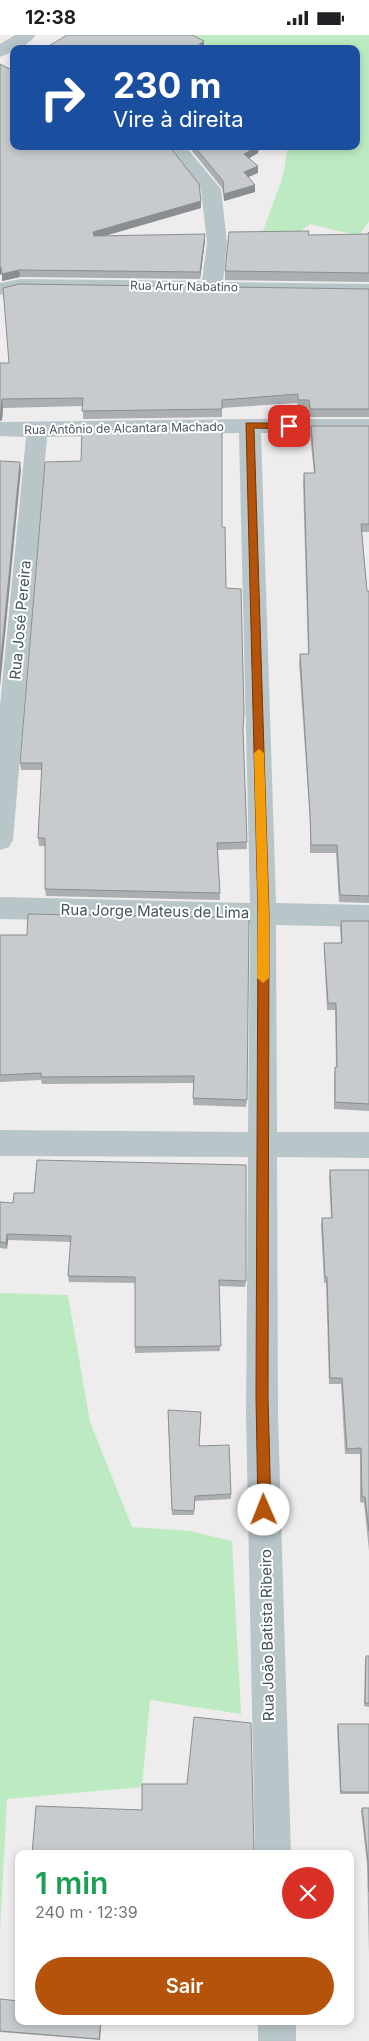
<!DOCTYPE html>
<html lang="pt">
<meta charset="utf-8">
<style>
body{margin:0;font-family:Inter,sans-serif;background:#f2f2f2;color:#202124;height:100vh;display:flex;flex-direction:column;font-size:19px;white-space:nowrap}
*{box-sizing:border-box;margin:0}
p{font-size:16px;color:#757577}
.icon{flex:none;width:28px;height:28px;fill:none;stroke:currentColor;stroke-width:2;stroke-linecap:round;stroke-linejoin:round}
.map{position:relative;flex:1;overflow:hidden}
.sheet{position:absolute;left:15px;top:1815px;width:339px;height:175px;display:flex;flex-direction:column;background:#fff;border-radius:10px;box-shadow:0 2px 8px #0003}
.sheet>*{flex:none}
.banner{position:absolute;left:10px;top:10px;width:350px;height:105px;border-radius:10px;box-shadow:0 2px 8px #0003;background:#1a4fa0;color:#fff;overflow:hidden}
.pin{position:absolute;display:grid;place-items:center;width:42px;height:42px;color:#fff;margin:-21px;border-radius:10px;box-shadow:0 2px 8px #0006}
.me{position:absolute;width:55px;margin:-28px;rotate:359deg;stroke-linejoin:round;filter:drop-shadow(0 0 4px #0008)}
.turn{display:flex;align-items:center;gap:18px;height:105px;padding:0 20px;font-size:22px}
.turn .icon{width:65px;height:65px;stroke-width:2.5}
.turn b{display:block;font-size:35px;line-height:42px}
.round{display:grid;place-items:center;flex:none;width:52px;height:52px;border-radius:26px;background:#f2f2f2}
.overview{display:flex;align-items:center;justify-content:space-between;height:85px;padding:0 20px}
h1{font-size:30px;font-weight:600;line-height:38px;color:#1e9e55}
.action{display:flex;gap:10px;margin-top:auto;padding:10px 20px}
.action a{flex:1;height:58px;border-radius:30px;background:#b45309;color:#fff;font-size:20px;font-weight:600;line-height:58px;text-align:center}
.status{display:flex;justify-content:space-between;align-items:center;height:35px;padding:0 25px;background:#fff;direction:ltr}
.status svg{height:14px;fill:currentColor}
.map>svg:first-child{display:block}
.green{fill:#bdebc1}
.lines{fill:none;stroke-linecap:round;stroke-linejoin:round}
.minor{fill:#b9c6c9;fill-rule:evenodd}
.wall{fill:#abafb1}
.shaded-wall{fill:#8b8e90}
.building{fill:#c7cbce;stroke:#8b8e90}
.route{fill:#b45309;stroke:#753606}
.slow{fill:#f59e0b}
.labels{text-anchor:middle;dominant-baseline:central;stroke-width:4;stroke-linejoin:round;paint-order:stroke}
.far-street-label{font-size:12px;fill:#465559;stroke:#fff}
.street-label{font-size:15px;fill:#465559;stroke:#fff}
</style>
<div class="status"><b>12:38</b><svg viewBox="0 0 49 12"><path d="M0 12V9h3v3zM5 12V6h3v6zM10 12V3h3v9zM15 12V0h3v12zM26 1h20v11H26zM47 4h2v5h-2z"/></svg></div>
<div class="map">
<svg width="369" height="2006" viewBox="0 0 369 2006">
<rect width="100%" height="100%" fill="#efeced"/>
<g class="green">
<polygon points="188,0 369,0 369,186 359,201 310,189 284,209 263,196 283,141 288,111 356,111 356,14 196,14"/>
<polygon points="0,1258 68,1260 90,1387 132,1492 190,1496 232,1506 241,1679 150,1665 142,1752 7,1764 0,1897"/>
</g>
<g class="lines">
<g class="minor">
<path d="M15,0h21c-4,6 -15,14 -22,14v2l-14,6v-13z"/>
<polygon points="166,111 185,111 221,154 227,208 223,247 369,249 369,261 20,256 0,260 0,248 20,244 202,246 207,208 201,155"/>
<polygon points="250,384 369,384 369,398 261,398 276,868 369,870 369,892 276,890 277,1097 369,1097 369,1123 277,1122 278,1381 291,1819 255,1819 246,1381 248,1122 0,1121 0,1095 248,1097 250,889 0,884 0,862 250,868 239,398 47,402 13,805 9,812 0,815 0,671 26,402 0,401 0,387"/>
<rect x="258" y="1986" width="38" height="20"/>
</g>
</g>
<g class="wall">
<polygon points="10,34 201,166 201,173 104,201 205,206 200,244 20,242 2,246 2,239"/>
<polygon points="188,111 259,111 258,118 249,123 258,138 248,142 255,157 224,166 222,153"/>
<polygon points="369,197 369,247 225,245 225,236 308,200 368,199"/>
<polygon points="369,254 369,382 309,382 308,373 298,373 297,368 222,373 222,382 83,384 83,371 3,373 2,385 0,386 0,328 9,328"/>
<polygon points="311,391 369,391 369,497 362,497 367,556 369,556 369,868 339,867 336,818 310,818 310,786 299,628 300,619 308,619 303,447 304,438 314,438 310,400"/>
<polygon points="222,492 226,553 243,697 247,814 218,815 220,865 46,861 45,854 45,811 39,811 38,803 42,735 21,735 20,728"/>
<polygon points="341,886 369,886 369,1076 334,1074 334,1039 335,1032 336,1032 335,975 327,975 324,915 324,908 341,908 340,893"/>
<polygon points="0,900 247,1065 246,1072 193,1070 193,1048 42,1049 41,1045 0,1047"/>
<polygon points="330,1135 369,1135 369,1516 364,1468 360,1467 360,1419 345,1419 341,1349 329,1349 326,1248 324,1248 321,1190 322,1183 331,1183 329,1142"/>
<polygon points="0,1167 246,1246 245,1252 219,1251 220,1316 135,1318 135,1248 69,1247 68,1241 71,1207 8,1205 7,1214 0,1213"/>
<polygon points="168,1375 199,1411 231,1459 231,1464 195,1466 194,1480 172,1480"/>
<polygon points="366,1621 369,1621 369,1672 364,1671 365,1625"/>
<polygon points="338,1689 369,1689 369,1759 340,1759 337,1692"/>
<polygon points="362,1773 369,1773 369,1920 367,1829 361,1776"/>
<polygon points="0,1964 101,1986 100,2005 0,1997"/>
</g>
<g class="shaded-wall">
<polygon points="204,6 204,13 193,14"/>
<polygon points="259,111 258,118 244,126 244,119"/>
<polygon points="258,131 258,138 244,144 244,137"/>
<polygon points="255,150 255,157 224,166 224,159"/>
<polygon points="201,166 201,173 94,204 93,197"/>
<polygon points="205,199 205,206 200,244 200,237"/>
<polygon points="0,233 19,235 20,242 2,246 2,239 0,240"/>
<polygon points="2,364 3,373 2,385 0,386 0,377"/>
<polygon points="20,427 21,435 0,652 0,633"/>
<polygon points="7,1199 8,1205 7,1214 6,1208"/>
<polygon points="101,1986 100,2005 99,2004"/>
</g>
<g class="building">
<polygon points="67,0 192,0 204,6 193,14 44,14"/>
<polygon points="0,29 10,34 14,31 14,111 169,111 199,149 201,166 93,197 94,201 205,199 200,237 19,235 2,239 1,232 0,233"/>
<polygon points="194,111 258,111 244,119 258,131 244,137 255,150 224,159 223,146"/>
<polygon points="309,196 308,200 368,199 369,197 369,238 225,236 229,197"/>
<polygon points="19,249 369,254 369,374 310,374 309,365 298,365 298,359 222,365 222,374 82,376 83,363 2,364 1,377 0,377 0,328 9,328 3,253"/>
<polygon points="311,391 369,391 369,489 361,489 367,556 369,556 369,861 340,860 337,810 311,810 310,779 300,619 309,619 304,438 315,438"/>
<polygon points="222,392 222,492 225,492 226,553 241,554 244,678 243,694 247,807 217,808 220,858 45,854 45,803 38,803 42,728 20,728 45,427 81,426 82,395"/>
<polygon points="0,426 20,427 0,633"/>
<polygon points="28,879 249,883 247,1065 193,1063 194,1041 41,1042 41,1038 0,1040 0,900 27,900"/>
<polygon points="341,886 369,886 369,1069 335,1067 335,1032 337,1032 336,968 328,968 324,908 342,908"/>
<polygon points="37,1125 246,1130 246,1246 219,1245 221,1311 135,1312 135,1242 68,1241 71,1201 7,1199 6,1208 0,1207 0,1167 13,1168 14,1158 34,1158"/>
<polygon points="330,1135 369,1135 369,1496 365,1462 362,1462 361,1413 347,1414 342,1343 330,1343 327,1242 325,1242 322,1183 332,1183"/>
<polygon points="168,1375 201,1377 199,1411 229,1410 231,1459 195,1461 194,1476 172,1475"/>
<polygon points="366,1621 369,1621 369,1668 365,1668"/>
<polygon points="194,1682 251,1688 254,1817 256,1818 265,1819 32,1819 36,1771 142,1775 142,1749 187,1749"/>
<polygon points="338,1689 369,1689 369,1757 341,1757"/>
<polygon points="362,1773 369,1773 369,1857 368,1826"/>
<polygon points="0,1964 19,1966 19,1986 101,1986 99,2004 0,1996"/>
</g>
<polygon class="route" points="246,388 289,388 294,391 289,394 254,393 269,879 268,1362 271,1475 269,1480 264,1482 260,1480 258,1475 256,1362 258,879"/>
<polygon class="slow" points="259,714 264,718 269,879 269,943 263,948 257,943 258,879 254,718"/>
<g class="labels">
<g class="far-street-label">
<text transform="translate(184 251) rotate(1)">Rua Artur Nabatino</text>
<text transform="translate(124 393) rotate(-1)">Rua Antônio de Alcantara Machado</text>
</g>
<g class="street-label">
<text transform="translate(20 585) rotate(-85)">Rua José Pereira</text>
<text transform="translate(155 876) rotate(1)">Rua Jorge Mateus de Lima</text>
<text transform="translate(267 1600) rotate(-91)">Rua João Batista Ribeiro</text>
</g>
</g>
</svg>
<div class="pin" style="left:289px;top:391px;background:#d93025"><svg class="icon" aria-label="arrive" viewBox="0 0 24 24"><path d="M6 21V4h12l-3 4 3 4H6"/></svg></div>
<svg class="me" style="left:264px;top:1475px" viewBox="-20 -20 40 40"><circle r="19" fill="#fff"/><path d="M0-13L10 11 0 6-10 11z" fill="#b45309"/></svg>
<div class="banner">
<div class="turn"><svg class="icon" aria-label="right" viewBox="0 0 24 24"><path d="M7 20v-9h11M14 6l5 5-5 5"/></svg><div><b>230 m</b>Vire à direita</div></div>
</div>
<section class="sheet">
<div class="overview"><div><h1>1 min</h1><p>240 m · 12:39</p></div><a class="round" style="background:#d93025;color:#fff"><svg class="icon" aria-label="close" viewBox="0 0 24 24"><path d="M6 6l12 12M18 6L6 18"/></svg></a></div>
<div class="action"><a>Sair</a></div>
</section>
</div>
